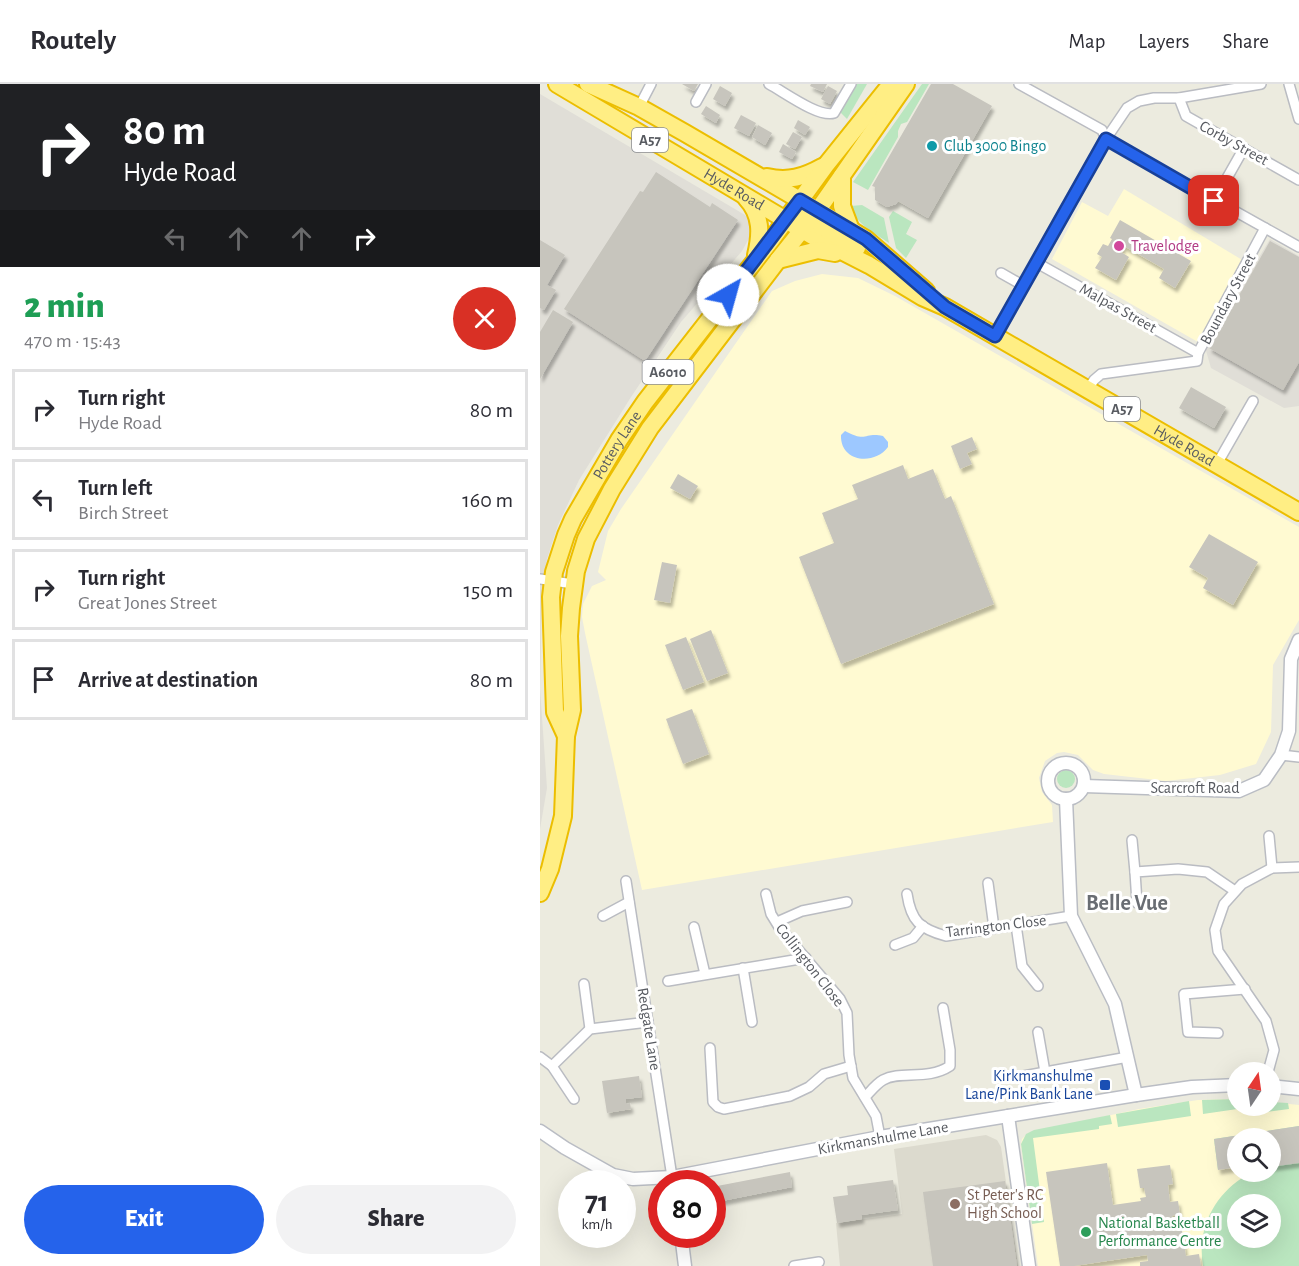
<!DOCTYPE html>
<meta charset="utf-8">
<style>
body{margin:0;font-family:"Alegreya Sans",sans-serif;background:#f2f2f3;color:#2b2b33;height:100vh;display:flex;flex-direction:column;font-size:22px;white-space:nowrap}
*{box-sizing:border-box;margin:0}
p{font-size:20px;color:#7c7c81}
.icon{flex:none;width:33px;height:33px;fill:none;stroke:currentColor;stroke-width:2;stroke-linecap:round;stroke-linejoin:round}
.map{position:relative;flex:1;overflow:hidden}
.panel{display:flex;flex-direction:column;background:#fff;width:540px}
.panel>*{flex:none}
.hud{background:#202124;color:#fff;overflow:hidden}
.needle{width:39px;rotate:13deg}
.tools{position:absolute;left:687px;top:978px;display:grid;gap:12px}
.tools a{display:grid;place-items:center;width:54px;height:54px;border-radius:50%;background:#fff;box-shadow:0 6px 24px #0002;font-size:30px}
.speed{position:absolute;left:18px;top:1086px;display:flex;gap:12px;font-size:30px;font-weight:700;text-align:center}
.speed>*{display:grid;place-content:center;width:78px;height:78px;border-radius:50%;background:#fff;box-shadow:0 6px 24px #0002;line-height:1}
.speed small{font-size:15px;font-weight:400}
.speed .limit{border:9px solid #d22;background:#fff;color:#111}
.pin{position:absolute;display:grid;place-items:center;width:51px;height:51px;color:#fff;margin:-26px;border-radius:12px;box-shadow:0 3px 9px #0006}
.me{position:absolute;width:66px;margin:-33px;rotate:38deg;stroke-linejoin:round;filter:drop-shadow(0 0 4px #0008)}
.turn{display:flex;align-items:center;gap:21px;height:126px;padding:0 24px;font-size:27px}
.turn .icon{width:78px;height:78px;stroke-width:2.5}
.turn b{display:block;font-size:42px;line-height:51px}
.lanes{display:flex;align-items:center;height:57px;padding:0 24px;background:#0003;justify-content:center;gap:30px;direction:ltr}
.lanes .off{opacity:.35}
.round{display:grid;place-items:center;flex:none;width:63px;height:63px;border-radius:32px;background:#f2f2f3}
.headline{display:flex;align-items:center;justify-content:space-between;height:102px;padding:0 24px}
h1{font-size:36px;font-weight:800;line-height:45px;color:#1e9e55}
.action{display:flex;gap:12px;margin-top:auto;padding:12px 24px}
.action a{flex:1;height:69px;border-radius:36px;background:#2563eb;color:#fff;font-size:24px;font-weight:800;line-height:69px;text-align:center}
.action a+a{background:#f2f2f3;color:#2b2b33}
ul{padding:0;list-style:none}
li{display:flex;align-items:center;gap:18px;height:81px;margin:0 12px 9px;padding:0 12px;border:3px solid #e1e1e2;border-radius:0px}
li div{flex:1}
li b{display:block;font-size:22px}
li em{font-style:normal}
header{display:flex;align-items:center;gap:36px;box-sizing:border-box;height:84px;padding:0 30px;background:#fff;border-bottom:2px solid #e1e1e2}
header strong{font-size:28px}
nav{display:flex;gap:33px;margin-inline-start:auto;font-size:21px}
main{display:flex;flex:1;min-height:0}
.map>svg:first-child{display:block}
.commercial{fill:#fffad2;fill-rule:evenodd}
.industrial{fill:#e0ded7}
.education{fill:#dcdace}
.green{fill:#bae6bf;fill-rule:evenodd}
.water{fill:#9dc8ff}
.building{fill:#c7c5bd;filter:url(#shadow)}
.lines{fill:none;stroke-linecap:round;stroke-linejoin:round}
.street-casing{stroke:#babcc2;stroke-width:12}
.secondary-casing{stroke:#babdc4;stroke-width:15}
.highway-casing{stroke:#ecbe00;stroke-width:20}
.street{stroke:#fff;stroke-width:9}
.secondary{stroke:#fff;stroke-width:12}
.highway{stroke:#ffee84;stroke-width:16}
.route-casing{stroke:#184099;stroke-width:15}
.route{stroke:#2563eb;stroke-width:10}
.culture-dot{fill:#0f9aa8;stroke:#fff;stroke-width:2}
.hotel-dot{fill:#d1479c;stroke:#fff;stroke-width:2}
.transit-dot{fill:#1a4fb4;stroke:#fff;stroke-width:2}
.education-dot{fill:#8d6e63;stroke:#fff;stroke-width:2}
.leisure-dot{fill:#2e9e5b;stroke:#fff;stroke-width:2}
.labels{text-anchor:middle;dominant-baseline:central;stroke-width:6;stroke-linejoin:round;paint-order:stroke}
.shield{fill:#fff;stroke:#8a8c90;stroke-width:1.5}
.shield-label{font-size:15px;font-weight:bold;fill:#585b61}
.street-label{font-size:16px;fill:#585b61;stroke:#fff}
.culture-label{font-size:16px;fill:#0d838f;stroke:#fff;text-anchor:start}
.hotel-label{font-size:16px;fill:#b23c85;stroke:#fff;text-anchor:start}
.transit-label{font-size:16px;fill:#164399;stroke:#fff;text-anchor:end}
.education-label{font-size:16px;fill:#785e54;stroke:#fff;text-anchor:start}
.leisure-label{font-size:16px;fill:#27864d;stroke:#fff;text-anchor:start}
.district-label{font-size:22px;font-weight:bold;fill:#696d73;stroke:#fff}
</style>
<header>
<strong>Routely</strong>
<nav><a>Map</a><a>Layers</a><a>Share</a></nav>
</header>
<main>
<section class="panel">
<div class="hud">
<div class="turn"><svg class="icon" aria-label="right" viewBox="0 0 24 24"><path d="M7 20v-9h11M14 6l5 5-5 5"/></svg><div><b>80 m</b>Hyde Road</div></div>
<div class="lanes"><svg class="icon off" aria-label="left" viewBox="0 0 24 24"><path d="M17 20v-9H6M10 6l-5 5 5 5"/></svg><svg class="icon off" aria-label="ahead" viewBox="0 0 24 24"><path d="M12 20V5M6 11l6-6 6 6"/></svg><svg class="icon off" aria-label="ahead" viewBox="0 0 24 24"><path d="M12 20V5M6 11l6-6 6 6"/></svg><svg class="icon" aria-label="right" viewBox="0 0 24 24"><path d="M7 20v-9h11M14 6l5 5-5 5"/></svg></div>
</div>
<div class="headline"><div><h1>2 min</h1><p>470 m · 15:43</p></div><a class="round" style="background:#d93025;color:#fff"><svg class="icon" aria-label="close" viewBox="0 0 24 24"><path d="M6 6l12 12M18 6L6 18"/></svg></a></div>
<ul>
<li><svg class="icon" aria-label="right" viewBox="0 0 24 24"><path d="M7 20v-9h11M14 6l5 5-5 5"/></svg><div><b>Turn right</b><p>Hyde Road</p></div><em>80 m</em></li>
<li><svg class="icon" aria-label="left" viewBox="0 0 24 24"><path d="M17 20v-9H6M10 6l-5 5 5 5"/></svg><div><b>Turn left</b><p>Birch Street</p></div><em>160 m</em></li>
<li><svg class="icon" aria-label="right" viewBox="0 0 24 24"><path d="M7 20v-9h11M14 6l5 5-5 5"/></svg><div><b>Turn right</b><p>Great Jones Street</p></div><em>150 m</em></li>
<li><svg class="icon" aria-label="arrive" viewBox="0 0 24 24"><path d="M6 21V4h12l-3 4 3 4H6"/></svg><div><b>Arrive at destination</b></div><em>80 m</em></li>
</ul>
<div class="action"><a>Exit</a><a>Share</a></div>
</section>
<div class="map">
<svg width="759" height="1182" viewBox="0 0 759 1182">
<defs>
<filter id="shadow"><feDropShadow dx="2.5" dy="4.5" stdDeviation="1.5" flood-color="#0004"/></filter>
</defs>
<rect width="100%" height="100%" fill="#ecebdf"/>
<g class="commercial">
<polygon points="584,105 704,177 658,258 512,175 542,118 568,132"/>
<polygon points="282,190 318,194 355,212 759,443 759,536 733,581 731,648 716,680 680,691 626,697 564,690 553,686 538,671 524,668 517,669 505,677 499,694 502,708 512,721 513,738 102,806 45,549 42,533 43,520 52,502 66,496 58,488 68,447 81,425 232,207 255,197"/>
<path d="M697,1015l1,7h32l1,-4 28,3v161h-261l-17,-122 1,-5 6,-6 111,-24 59,-9zM698,1054h32v34h-32zM698,1120h32v34h-32z"/>
</g>
<g class="industrial">
<polygon points="0,10 205,131 211,139 212,149 202,167 141,238 91,313 39,396 18,441 7,475 2,513 0,605 7,704 0,745"/>
<polygon points="730,155 759,172 759,322 744,324 671,284 665,263"/>
</g>
<polygon class="education" points="446,1051 457,1056 461,1063 478,1182 300,1182 296,1139 362,1130 354,1065"/>
<g class="green">
<polygon points="316,0 327,0 307,35 300,28"/>
<polygon points="382,0 389,0 367,38 361,40 358,47 358,53 328,106 313,98"/>
<path d="M322,121l22,13 5,25c-14,-10 -34,-19 -38,-37z"/>
<polygon points="353,127 372,138 366,150 377,156 366,174 356,164 349,133"/>
<circle cx="526" cy="695" r="9"/>
<polygon points="697,1015 698,1022 730,1022 731,1018 748,1019 749,1025 712,1030 711,1023 663,1030 662,1016"/>
<polygon points="649,1017 651,1032 578,1043 576,1030"/>
<polygon points="570,1031 572,1040 559,1042 559,1045 493,1054 504,1138 492,1140 481,1060 486,1050 494,1046"/>
<path d="M759,1042v140h-96c-6,-35 9,-68 39,-88l-1,-6h29v-34h-32l-20,32 -4,-31zM698,1120h32v34h-32z"/>
</g>
<path class="water" d="M305,347c22,12 19,1 38,5l5,6v5c-14,19 -48,15 -47,-12z"/>
<g class="building">
<polygon points="142,0 158,0 154,7"/>
<polygon points="271,0 287,0 283,8 270,2"/>
<polygon points="391,0 413,0 452,22 388,134 358,117 356,120 347,123 335,116 335,103 332,102"/>
<polygon points="180,2 192,9 185,22 173,15"/>
<polygon points="288,2 297,7 290,20 281,15"/>
<polygon points="166,22 180,31 176,39 161,30"/>
<polygon points="201,31 216,39 209,52 194,44"/>
<polygon points="258,36 270,43 265,51 254,44"/>
<polygon points="218,41 232,49 225,61 212,53"/>
<polygon points="253,48 262,53 255,65 246,60"/>
<polygon points="243,60 256,68 252,75 239,68"/>
<polygon points="116,88 170,123 172,119 198,136 105,277 24,225 100,107 103,108"/>
<polygon points="580,136 651,177 635,204 619,194 624,185 584,162 581,168 589,173 576,196 555,184 562,173 557,170 563,160 568,162 572,155 570,154"/>
<polygon points="0,156 25,171 7,201 16,206 4,226 0,224"/>
<polygon points="730,157 759,173 759,278 743,306 669,264"/>
<polygon points="13,226 33,238 0,295 0,248"/>
<polygon points="651,303 686,323 674,344 639,324"/>
<polygon points="432,353 437,365 427,369 432,380 420,385 411,362"/>
<polygon points="363,381 368,395 393,385 405,415 411,412 454,520 301,580 259,473 294,459 282,429 318,415 312,401"/>
<polygon points="138,390 158,402 150,415 130,404"/>
<polygon points="669,450 718,478 693,521 663,504 668,494 649,483"/>
<polygon points="122,478 137,481 130,519 114,516"/>
<polygon points="171,546 188,589 167,597 150,555"/>
<polygon points="146,553 164,598 143,606 125,561"/>
<polygon points="152,625 169,670 143,680 126,635"/>
<polygon points="99,992 102,1013 86,1015 86,1020 90,1019 91,1025 67,1029 62,997"/>
<polygon points="759,1042 759,1079 730,1083 730,1054 698,1054 698,1083 678,1086 674,1055"/>
<polygon points="567,1079 573,1121 601,1117 600,1114 606,1113 604,1104 600,1104 597,1085 630,1081 633,1100 628,1101 630,1118 638,1117 640,1130 632,1132 634,1147 642,1146 646,1172 659,1170 661,1182 600,1182 600,1178 608,1177 607,1171 534,1182 520,1182 506,1088"/>
<polygon points="250,1088 252,1103 172,1119 172,1103"/>
<polygon points="353,1096 358,1126 321,1131 322,1135 297,1139 293,1113 308,1111 307,1102"/>
<polygon points="465,1097 477,1182 393,1182 383,1108"/>
</g>
<g class="lines">
<defs>
<g id="street">
<path d="M229,0c15,8 50,34 65,29l17,-29"/>
<polyline points="479,0 562,46 566,55 759,163"/>
<polyline points="749,0 759,35"/>
<polyline points="639,14 646,32 759,96"/>
<polyline points="156,18 166,0"/>
<polyline points="99,23 111,0"/>
<polyline points="674,117 704,64"/>
<polyline points="497,179 658,269"/>
<polyline points="461,189 484,202"/>
<polyline points="455,252 566,55 587,24 599,17 614,14 639,14 721,0"/>
<polyline points="548,305 554,296 561,290 657,277 658,269 725,144"/>
<polyline points="677,380 713,317"/>
<polyline points="0,495 33,500"/>
<polyline points="741,671 759,673"/>
<polyline points="729,752 732,784"/>
<polyline points="592,756 595,788"/>
<polyline points="86,797 132,1093"/>
<polyline points="448,799 454,844"/>
<polyline points="226,810 231,830 239,843 300,915 307,929 309,971 313,994 336,1032 340,1053"/>
<path d="M367,810c4,27 13,35 39,42l125,-20"/>
<polyline points="597,819 595,788 638,785 667,788 695,807"/>
<polyline points="63,832 89,818"/>
<polyline points="237,838 262,827 307,818"/>
<polyline points="476,841 482,882 498,902"/>
<polyline points="154,843 165,890"/>
<polyline points="355,861 373,854 383,842"/>
<polyline points="203,884 212,938"/>
<polyline points="128,897 266,874"/>
<polyline points="44,900 50,945"/>
<polyline points="498,948 505,988"/>
<polyline points="678,949 648,948 644,910 705,905"/>
<polyline points="170,964 173,1018 178,1023 184,1025 250,1012 269,1003 284,990 311,982"/>
<polyline points="0,973 12,982"/>
<polyline points="728,988 734,966 726,937 678,867 675,846 684,820 702,800 732,784 759,783"/>
<polyline points="478,993 588,973"/>
<path d="M325,1013c5,-5 11,-13 18,-17 18,-10 44,1 67,-14v-16l-7,-42"/>
<polyline points="34,1015 12,982 50,945 108,938"/>
<polyline points="254,1182 279,1178"/>
</g>
<g id="secondary">
<circle cx="526" cy="697" r="18"/>
<polyline points="544,702 699,707 724,696 741,671 749,647 751,575 759,556"/>
<polyline points="526,715 531,832 575,920 596,1011"/>
<polyline points="730,1002 759,1005"/>
<polyline points="468,1032 489,1182"/>
<polyline points="0,1047 25,1064 73,1091 93,1095 132,1093 340,1053 596,1011 652,1003 698,1001"/>
<polyline points="141,1150 145,1182"/>
</g>
<g id="highway">
<path id="s1" d="M17,0l259,154 53,27 53,32 23,10 354,205"/>
<polyline points="48,0 99,23 145,49 311,146 326,155 386,207"/>
<polyline points="302,92 302,122 311,146"/>
<path d="M227,93c21,5 37,0 55,-10"/>
<path d="M206,114c16,17 15,36 10,57"/>
<polyline points="263,129 270,136 317,164"/>
<polyline points="238,176 278,166 295,169"/>
<path id="s2" d="M26,652l-11,-24 -4,-115 3,-25 12,-37 7,-16 46,-79 26,-38 127,-163 54,-74 65,-81"/>
<polyline points="0,809 10,785 23,732 26,652 32,626 29,552 31,524 36,487 46,455 72,405 110,344 238,176 278,126 366,0"/>
</g>
</defs>
<use href="#street" class="street-casing"/>
<use href="#secondary" class="secondary-casing"/>
<use href="#highway" class="highway-casing"/>
<use href="#street" class="street"/>
<use href="#secondary" class="secondary"/>
<use href="#highway" class="highway"/>
</g>
<g class="lines">
<defs>
<polyline id="route" points="188,211 260,116 326,155 405,223 455,252 566,55 674,117"/>
</defs>
<use href="#route" class="route-casing"/>
<use href="#route" class="route"/>
</g>
<circle class="culture-dot" cx="392" cy="62" r="6"/>
<circle class="hotel-dot" cx="579" cy="162" r="6"/>
<rect class="transit-dot" x="559" y="995" width="12" height="12" rx="3"/>
<circle class="education-dot" cx="415" cy="1120" r="6"/>
<circle class="leisure-dot" cx="546" cy="1148" r="6"/>
<g class="labels">
<g class="shield">
<rect x="92" y="44" width="36" height="24" rx="4.5"/>
<rect x="102.5" y="276" width="51" height="24" rx="4.5"/>
<rect x="564" y="313" width="36" height="24" rx="4.5"/>
</g>
<g class="shield-label">
<text x="110" y="56">A57</text>
<text x="128" y="288">A6010</text>
<text x="582" y="325">A57</text>
</g>
<g class="street-label">
<text transform="translate(694 59) rotate(29)">Corby Street</text>
<text stroke="none"><textPath href="#s1" startOffset="206">Hyde Road</textPath></text>
<text transform="translate(688 215) rotate(-62)">Boundary Street</text>
<text transform="translate(578 224) rotate(29)">Malpas Street</text>
<text stroke="none"><textPath href="#s2" startOffset="309">Pottery Lane</textPath></text>
<text stroke="none"><textPath href="#s1" startOffset="724">Hyde Road</textPath></text>
<text x="655" y="704">Scarcroft Road</text>
<text transform="translate(456 842) rotate(-7)">Tarrington Close</text>
<text transform="translate(270 881) rotate(52)">Collington Close</text>
<text transform="translate(109 945) rotate(81)">Redgate Lane</text>
<text transform="translate(343 1054) rotate(-10)">Kirkmanshulme Lane</text>
</g>
<g class="culture-label">
<text x="404" y="62">Club 3000 Bingo</text>
</g>
<g class="hotel-label">
<text x="591" y="162">Travelodge</text>
</g>
<g class="transit-label">
<text x="553" y="992">Kirkmanshulme<tspan x="553" dy="18">Lane/Pink Bank Lane</tspan></text>
</g>
<g class="education-label">
<text x="427" y="1111">St Peter's RC<tspan x="427" dy="18">High School</tspan></text>
</g>
<g class="leisure-label">
<text x="558" y="1139">National Basketball<tspan x="558" dy="18">Performance Centre</tspan></text>
</g>
<g class="district-label">
<text x="587" y="819">Belle Vue</text>
</g>
</g>
</svg>
<div class="tools">
<a><svg class="needle" viewBox="-14 -14 28 28"><path d="M0-13l5 13h-10z" fill="#e53935"/><path d="M0 13l5-13h-10z" fill="#7c7c81"/></svg></a>
<a><svg class="icon" aria-label="search" viewBox="0 0 24 24"><circle cx="10" cy="10" r="6"/><path d="M15 15l6 6"/></svg></a>
<a><svg class="icon" aria-label="layers" viewBox="0 0 24 24"><path d="M12 4l9 5-9 5-9-5zM3 14l9 5 9-5"/></svg></a>
</div>
<div class="speed"><div>71<small>km/h</small></div><div class="limit">80</div></div>
<div class="pin" style="left:674px;top:117px;background:#d93025"><svg class="icon" aria-label="arrive" viewBox="0 0 24 24"><path d="M6 21V4h12l-3 4 3 4H6"/></svg></div>
<svg class="me" style="left:188px;top:211px" viewBox="-20 -20 40 40"><circle r="19" fill="#fff"/><path d="M0-13L10 11 0 6-10 11z" fill="#2563eb"/></svg>
</div>
</main>
